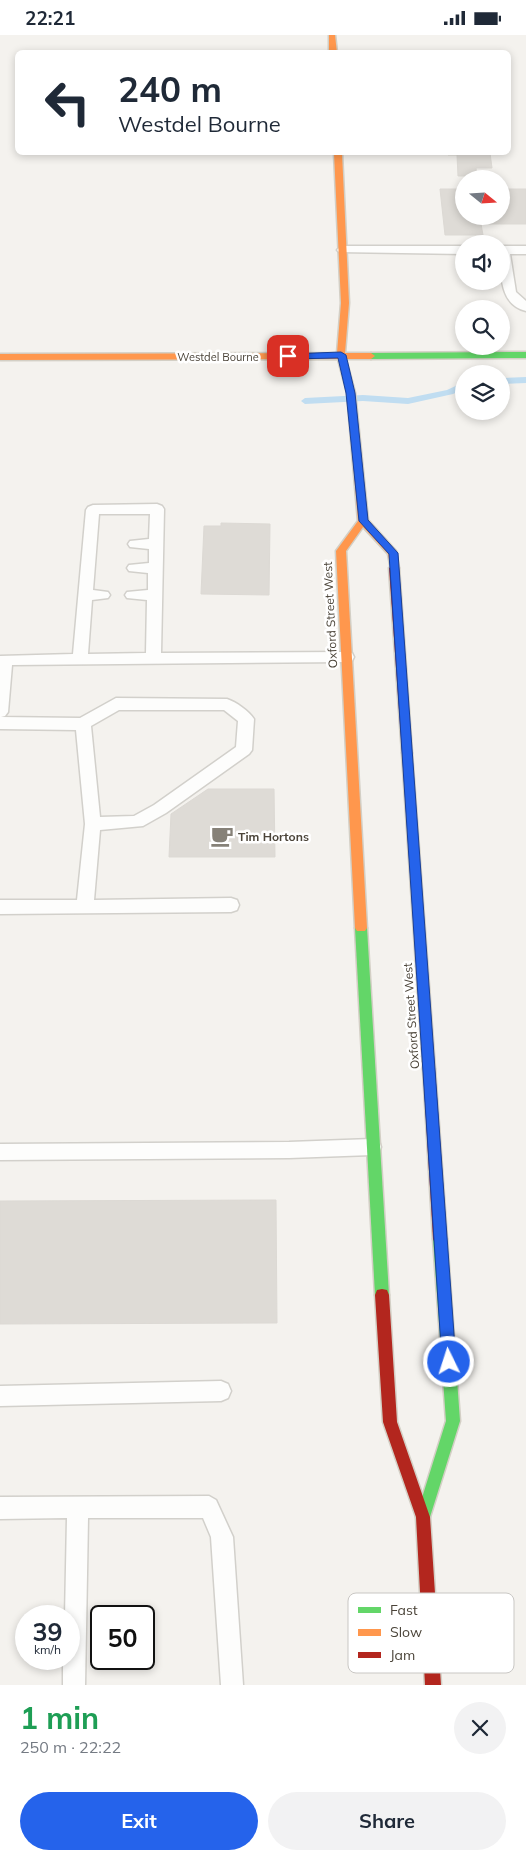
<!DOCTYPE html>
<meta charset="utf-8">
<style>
body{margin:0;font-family:Mulish,sans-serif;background:#f2f2f3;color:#1f2937;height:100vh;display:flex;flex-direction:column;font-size:19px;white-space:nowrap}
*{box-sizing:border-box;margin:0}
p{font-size:16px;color:#747a83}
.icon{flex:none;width:28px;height:28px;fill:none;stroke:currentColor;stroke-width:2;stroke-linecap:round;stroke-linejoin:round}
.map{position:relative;height:1650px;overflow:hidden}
.side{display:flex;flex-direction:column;background:#fff;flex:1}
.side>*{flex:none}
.banner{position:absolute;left:15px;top:15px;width:496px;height:105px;border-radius:8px;box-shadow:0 2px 8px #0003;background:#fff;color:#1f2937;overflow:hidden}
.needle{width:32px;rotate:108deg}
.fabs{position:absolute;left:455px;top:135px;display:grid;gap:10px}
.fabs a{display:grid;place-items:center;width:55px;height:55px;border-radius:50%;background:#fff;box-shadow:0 2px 8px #0003;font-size:25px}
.speed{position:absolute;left:15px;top:1570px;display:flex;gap:10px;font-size:25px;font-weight:700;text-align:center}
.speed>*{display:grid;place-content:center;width:65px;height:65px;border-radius:50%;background:#fff;box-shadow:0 2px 8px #0003;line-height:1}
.speed small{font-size:12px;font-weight:400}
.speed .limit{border:2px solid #111;border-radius:8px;background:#fff;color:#111}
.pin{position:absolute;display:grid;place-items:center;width:42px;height:42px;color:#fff;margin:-21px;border-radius:10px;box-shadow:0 2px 8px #0006}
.me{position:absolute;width:55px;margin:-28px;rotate:356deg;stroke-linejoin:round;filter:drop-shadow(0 0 4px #0008)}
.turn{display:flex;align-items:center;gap:18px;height:105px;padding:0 20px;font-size:22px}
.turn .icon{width:65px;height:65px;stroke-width:2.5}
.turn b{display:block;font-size:35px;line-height:42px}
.round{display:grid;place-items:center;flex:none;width:52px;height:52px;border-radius:26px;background:#f2f2f3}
.overview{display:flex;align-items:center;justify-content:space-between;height:85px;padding:0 20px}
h1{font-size:30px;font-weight:700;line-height:38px;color:#1e9e55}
.cta{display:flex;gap:10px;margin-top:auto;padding:10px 20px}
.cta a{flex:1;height:58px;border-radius:30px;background:#2563eb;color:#fff;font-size:20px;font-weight:700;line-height:58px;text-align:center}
.cta a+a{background:#f2f2f3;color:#1f2937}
.status{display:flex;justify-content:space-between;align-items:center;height:35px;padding:0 25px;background:#fff;direction:ltr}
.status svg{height:14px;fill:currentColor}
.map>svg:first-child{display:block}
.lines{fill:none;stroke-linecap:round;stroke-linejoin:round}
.stream{fill:#c0ddf1;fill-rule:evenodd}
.building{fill:#dedbd6;stroke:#dcd9d4}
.lane-casing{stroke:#d2d0cb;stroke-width:3}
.fast-casing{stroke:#d3cfc5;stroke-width:3}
.slow-casing{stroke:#d3cfc5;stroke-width:3}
.jam-casing{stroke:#d3cfc5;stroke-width:3}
.lane{fill:#fdfdfc;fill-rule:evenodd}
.fast{fill:#63d668;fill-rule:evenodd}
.slow{fill:#ff974d;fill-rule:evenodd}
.jam{fill:#b3261e;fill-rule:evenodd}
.route{fill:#2563eb;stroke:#184099}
.labels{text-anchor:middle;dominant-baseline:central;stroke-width:5;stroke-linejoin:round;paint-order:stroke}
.far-street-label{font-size:11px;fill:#4b4439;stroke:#fff}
.street-label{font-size:12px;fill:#4b4439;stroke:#fff}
.poi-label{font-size:12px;font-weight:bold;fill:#4b4439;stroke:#fff;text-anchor:start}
.key{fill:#fff;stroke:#c9c7c4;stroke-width:1}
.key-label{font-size:14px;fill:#4b4439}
</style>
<div class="status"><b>22:21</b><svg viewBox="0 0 49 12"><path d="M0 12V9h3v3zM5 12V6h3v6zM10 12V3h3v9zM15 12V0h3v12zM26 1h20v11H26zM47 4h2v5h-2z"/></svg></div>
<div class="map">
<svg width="526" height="1650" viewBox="0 0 526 1650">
<rect width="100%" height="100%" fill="#f4f2ee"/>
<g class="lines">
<g class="stream">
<polygon points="526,342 526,348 501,349 501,343"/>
<polygon points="464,347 464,354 453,359 408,369 363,366 305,369 301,366 305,363 363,360 408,363 447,355"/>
</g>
</g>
<g class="building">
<polygon points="448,118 490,118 492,133 476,133 477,141 458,141 457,120 448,120"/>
<polygon points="440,154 464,154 464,181 501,181 501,154 526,154 526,189 481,189 483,200 445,200"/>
<polygon points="221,488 270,489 269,560 201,559 204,491 221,491"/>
<polygon points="208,754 274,754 275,822 169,822 171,779"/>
<polygon points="276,1165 277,1288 0,1289 0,1166"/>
</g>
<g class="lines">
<defs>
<g id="lane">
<polygon points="343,211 464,211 464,219 339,217 337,215 339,213"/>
<path d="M501,211h25v8h-16l6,38 10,9v10c-29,-7 -25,-42 -25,-65z"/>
<path d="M157,469l5,2 2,3 -3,144 186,-1 5,1 2,4 -2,4 -5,1 -335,3 -4,47 -3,4 -4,1 79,1 36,-20 111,1c9,3 22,12 27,20l-2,31 -3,4 -83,59 -23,13 -43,4 -6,70 137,-2 6,2 2,5 -2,5 -6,2 -231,2v-14h77l8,-76 -9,-94 -76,-1v-73l73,-2 13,-144 2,-3 5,-2zM99,479h51l-1,25 -19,2 -2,3 2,3 19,2v14l-20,2 -2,3 2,3 19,2v17l-21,2 -2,3 2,3 20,2 -1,53 -58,1 4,-54 16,-2 2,-3 -2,-3 -15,-2zM119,675h105l14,11 -2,26 -82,58 -20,11 -34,1 -9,-91z"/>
<polygon points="372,1104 379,1106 381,1112 379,1118 372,1120 289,1123 0,1125 0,1109 289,1107"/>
<polygon points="221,1346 228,1349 231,1356 228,1363 221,1366 0,1371 0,1351"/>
<polygon points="209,1461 216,1465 233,1502 243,1650 221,1650 211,1502 203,1483 88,1483 85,1650 63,1650 63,1624 69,1624 69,1581 65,1581 67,1483 0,1484 0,1462"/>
</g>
<g id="fast">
<polygon points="526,317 526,323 371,324 367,321 371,318"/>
<polygon points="361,888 365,890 367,893 389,1260 387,1265 382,1266 377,1265 375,1260 355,893 357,890"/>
<polygon points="440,1198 445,1200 447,1204 460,1386 430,1482 428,1487 423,1489 418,1487 416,1482 446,1386 433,1204 435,1200"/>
</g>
<g id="slow">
<polygon points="329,0 335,0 337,18 329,18"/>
<polygon points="334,118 342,118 349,268 345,318 371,318 375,321 371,324 346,324 355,358 368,485 396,516 399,533 394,536 391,535 388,519 363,492 346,516 367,893 365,896 357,896 355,893 336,516 358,486 347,358 338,324 0,325 0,319 337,318 341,268"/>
<polygon points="407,714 412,718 435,1034 433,1038 429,1039 425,1038 423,1034 402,718"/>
</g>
<g id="jam">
<polygon points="394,530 399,533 412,718 407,722 402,718 389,533"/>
<polygon points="429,1029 433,1030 435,1034 447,1204 445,1208 440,1210 435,1208 433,1204 423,1034 425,1030"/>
<polygon points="382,1254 387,1255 389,1260 397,1387 430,1482 441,1650 425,1650 416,1482 383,1387 375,1260 377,1255"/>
</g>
</defs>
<use href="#lane" class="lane-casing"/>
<use href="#fast" class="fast-casing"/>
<use href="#slow" class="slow-casing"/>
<use href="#jam" class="jam-casing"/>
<use href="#lane" class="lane"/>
<use href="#fast" class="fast"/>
<use href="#slow" class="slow"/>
<use href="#jam" class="jam"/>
</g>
<polygon class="route" points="341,317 346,320 355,358 368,485 398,518 456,1327 454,1331 449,1333 444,1331 442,1327 389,519 359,486 346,358 338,323 288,324 284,321 288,319"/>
<defs>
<symbol id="cafe-bare" viewBox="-9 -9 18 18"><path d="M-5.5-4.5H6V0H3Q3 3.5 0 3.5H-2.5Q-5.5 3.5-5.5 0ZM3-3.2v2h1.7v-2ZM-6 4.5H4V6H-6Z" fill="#868178" stroke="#fff" stroke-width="2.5" paint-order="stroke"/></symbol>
</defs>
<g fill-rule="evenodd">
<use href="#cafe-bare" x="206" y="785" width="32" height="32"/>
</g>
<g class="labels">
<g class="far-street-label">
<text x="218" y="322">Westdel Bourne</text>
</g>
<g class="street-label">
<text transform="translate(330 580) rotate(-93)">Oxford Street West</text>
<text transform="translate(411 981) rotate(-94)">Oxford Street West</text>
</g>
<g class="poi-label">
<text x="238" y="801">Tim Hortons</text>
</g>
</g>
<rect x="348" y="1558" width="166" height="80" rx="8" class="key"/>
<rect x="358" y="1572" width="23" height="6" fill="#63d668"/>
<rect x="358" y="1594" width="23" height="7" fill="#ff974d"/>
<rect x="358" y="1617" width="23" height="6" fill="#b3261e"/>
<g class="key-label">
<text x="390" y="1580">Fast</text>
<text x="390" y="1602">Slow</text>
<text x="390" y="1625">Jam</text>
</g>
</svg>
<div class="fabs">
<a><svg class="needle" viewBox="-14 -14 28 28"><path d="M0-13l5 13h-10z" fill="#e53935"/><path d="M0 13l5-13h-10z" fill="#747a83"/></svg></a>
<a><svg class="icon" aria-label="sound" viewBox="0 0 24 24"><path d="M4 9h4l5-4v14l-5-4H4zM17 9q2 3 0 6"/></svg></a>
<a><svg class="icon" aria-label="search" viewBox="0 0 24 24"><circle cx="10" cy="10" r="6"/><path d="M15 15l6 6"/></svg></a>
<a><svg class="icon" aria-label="layers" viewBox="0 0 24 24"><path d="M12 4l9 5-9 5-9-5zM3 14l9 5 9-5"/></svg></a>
</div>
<div class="speed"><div>39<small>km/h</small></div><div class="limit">50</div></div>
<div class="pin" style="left:288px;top:321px;background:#d93025"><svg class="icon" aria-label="arrive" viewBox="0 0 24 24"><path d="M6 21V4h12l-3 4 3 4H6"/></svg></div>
<svg class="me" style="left:449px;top:1327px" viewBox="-20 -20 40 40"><circle r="17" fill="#2563eb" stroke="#fff" stroke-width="3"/><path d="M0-11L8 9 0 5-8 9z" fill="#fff"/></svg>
<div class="banner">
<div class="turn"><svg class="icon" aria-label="left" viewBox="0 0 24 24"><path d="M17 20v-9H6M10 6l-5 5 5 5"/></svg><div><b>240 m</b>Westdel Bourne</div></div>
</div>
</div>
<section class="side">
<div class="overview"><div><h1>1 min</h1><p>250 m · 22:22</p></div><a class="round"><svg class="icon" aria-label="close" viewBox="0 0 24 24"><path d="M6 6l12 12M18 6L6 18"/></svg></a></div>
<div class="cta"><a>Exit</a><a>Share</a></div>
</section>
